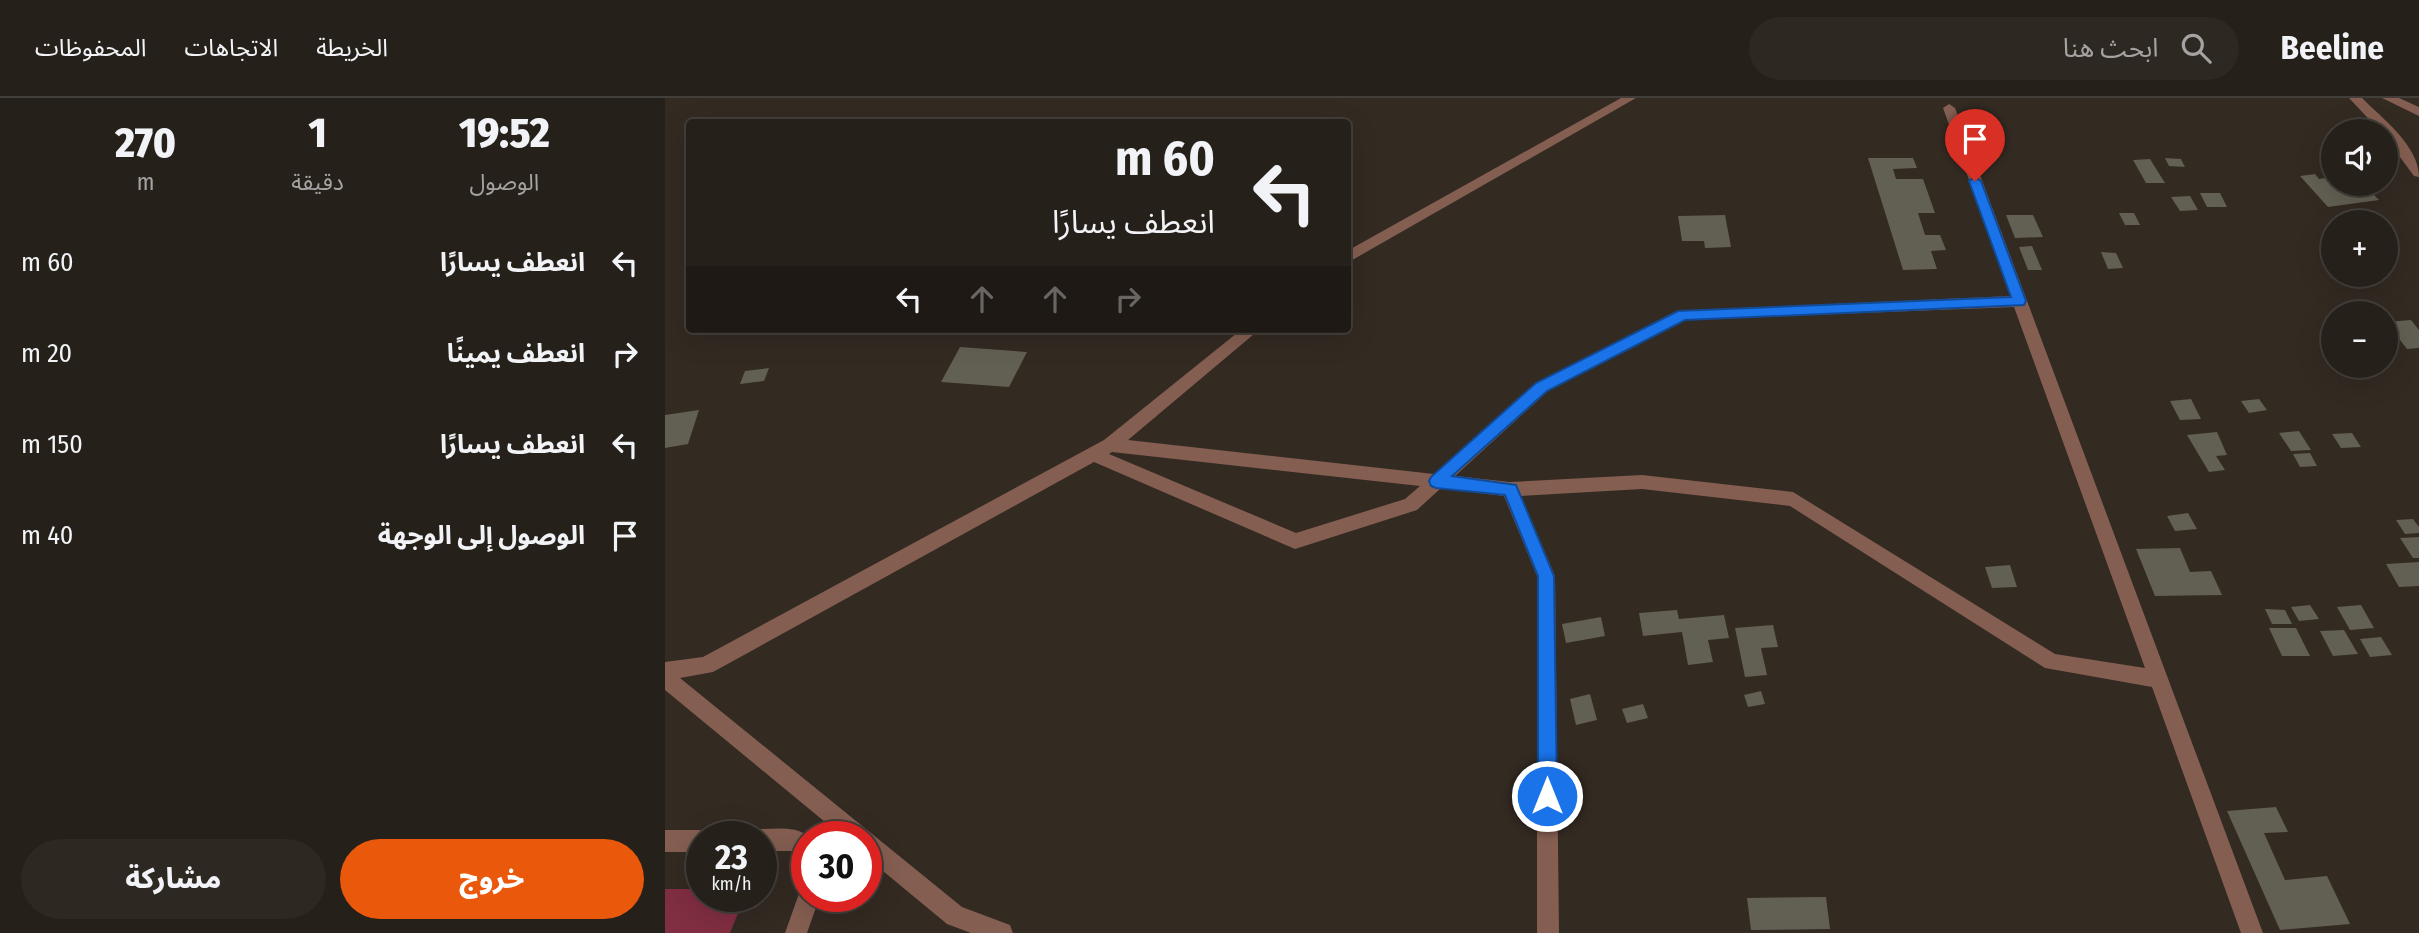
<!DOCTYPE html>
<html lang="ar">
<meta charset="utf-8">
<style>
body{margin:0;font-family:"Fira Sans Condensed","Noto Sans Arabic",sans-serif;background:#2e2823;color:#f1f3f6;direction:rtl;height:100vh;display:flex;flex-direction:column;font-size:26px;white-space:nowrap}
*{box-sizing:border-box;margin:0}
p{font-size:23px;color:#a4a3a2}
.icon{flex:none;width:38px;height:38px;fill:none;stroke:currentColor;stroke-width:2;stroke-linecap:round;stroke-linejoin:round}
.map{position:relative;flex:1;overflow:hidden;direction:ltr}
.panel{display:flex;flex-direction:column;background:#26201a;width:665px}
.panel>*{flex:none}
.top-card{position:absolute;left:21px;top:21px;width:665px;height:214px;border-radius:7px;box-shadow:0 7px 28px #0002,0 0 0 2px #423e39;direction:rtl;background:#26201a;color:#f1f3f6;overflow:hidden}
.buttons{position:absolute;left:1656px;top:21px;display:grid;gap:14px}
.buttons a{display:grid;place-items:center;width:77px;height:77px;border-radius:50%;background:#26201a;box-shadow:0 7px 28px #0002,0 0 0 2px #423e39;font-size:35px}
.speed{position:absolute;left:21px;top:723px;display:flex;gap:14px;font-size:35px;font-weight:700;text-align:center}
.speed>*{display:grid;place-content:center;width:91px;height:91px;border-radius:50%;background:#26201a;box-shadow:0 7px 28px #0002,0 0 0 2px #423e39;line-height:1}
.speed small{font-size:18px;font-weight:400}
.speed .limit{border:10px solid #d22;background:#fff;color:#111}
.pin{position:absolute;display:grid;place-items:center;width:60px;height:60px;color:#fff;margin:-72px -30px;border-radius:50% 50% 50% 0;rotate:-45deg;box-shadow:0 0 7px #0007}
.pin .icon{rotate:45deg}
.me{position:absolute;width:77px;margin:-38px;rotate:0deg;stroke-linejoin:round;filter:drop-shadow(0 0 5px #0008)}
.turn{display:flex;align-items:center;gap:24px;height:147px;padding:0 21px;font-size:32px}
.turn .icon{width:91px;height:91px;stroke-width:2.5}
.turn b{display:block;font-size:49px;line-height:60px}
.lanes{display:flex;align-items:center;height:66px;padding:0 21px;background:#0003;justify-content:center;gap:35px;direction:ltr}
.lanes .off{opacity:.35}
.eta{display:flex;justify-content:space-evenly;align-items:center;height:119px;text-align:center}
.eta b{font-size:42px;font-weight:800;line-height:49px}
.primary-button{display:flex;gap:14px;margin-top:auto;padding:14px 21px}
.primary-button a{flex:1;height:80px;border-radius:42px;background:#ea580c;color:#fff;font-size:28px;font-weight:800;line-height:80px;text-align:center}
.primary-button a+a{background:#2e2823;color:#f1f3f6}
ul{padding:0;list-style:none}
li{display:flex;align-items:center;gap:21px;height:91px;padding:0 21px}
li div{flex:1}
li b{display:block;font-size:26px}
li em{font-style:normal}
header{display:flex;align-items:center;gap:42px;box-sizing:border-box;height:98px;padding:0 35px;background:#26201a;border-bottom:2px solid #423e39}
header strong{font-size:33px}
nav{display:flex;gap:38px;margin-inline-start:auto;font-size:24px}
.search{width:490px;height:63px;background:#2e2823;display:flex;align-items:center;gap:18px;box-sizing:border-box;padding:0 24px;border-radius:38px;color:#a4a3a2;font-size:26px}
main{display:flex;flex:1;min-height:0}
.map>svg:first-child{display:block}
.green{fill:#802e41}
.building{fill:#625f53}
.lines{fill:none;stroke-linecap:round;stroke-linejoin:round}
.minor{fill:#845e51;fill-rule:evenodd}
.route{fill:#1a73e8;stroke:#114b97;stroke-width:2}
</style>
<header>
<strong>Beeline</strong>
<div class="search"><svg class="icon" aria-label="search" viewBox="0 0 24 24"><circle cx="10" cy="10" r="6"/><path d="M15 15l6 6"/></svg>ابحث هنا</div>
<nav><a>الخريطة</a><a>الاتجاهات</a><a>المحفوظات</a></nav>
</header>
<main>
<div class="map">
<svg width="1754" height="835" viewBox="0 0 1754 835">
<rect width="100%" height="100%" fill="#332a22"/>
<polygon class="green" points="0,791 37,791 37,798 80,798 65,835 0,835"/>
<g class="building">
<polygon points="1203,60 1248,60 1252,70 1228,71 1231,81 1258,81 1270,115 1253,115 1260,137 1275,137 1281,152 1266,153 1272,171 1238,172"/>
<polygon points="1500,60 1516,61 1520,69 1504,68"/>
<polygon points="1485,61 1500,85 1481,85 1468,62"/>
<polygon points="1650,76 1654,81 1668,79 1668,86 1698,86 1714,102 1663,109 1635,78"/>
<polygon points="1535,95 1555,95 1562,109 1542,109"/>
<polygon points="1525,98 1533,112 1515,113 1506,99"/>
<polygon points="1454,115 1469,115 1475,127 1460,127"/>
<polygon points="1060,117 1066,149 1040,150 1039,143 1017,143 1013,118"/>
<polygon points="1341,117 1368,117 1378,139 1350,140"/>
<polygon points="1367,148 1377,172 1363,172 1354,149"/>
<polygon points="1436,154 1451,155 1458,170 1443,171"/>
<polygon points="1746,222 1754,232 1754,250 1742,251 1721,224"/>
<polygon points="295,249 362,254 344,289 276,284"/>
<polygon points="104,270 99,283 75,286 80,273"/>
<polygon points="1526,301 1536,321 1515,322 1505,303"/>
<polygon points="1594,301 1602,312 1584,315 1576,303"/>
<polygon points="34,312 23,346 0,350 0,317"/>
<polygon points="1634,333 1646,352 1626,353 1614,335"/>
<polygon points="1552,334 1562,357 1551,358 1560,372 1544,374 1522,337"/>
<polygon points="1687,335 1696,349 1676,350 1667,336"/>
<polygon points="1645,355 1652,368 1635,369 1628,356"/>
<polygon points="1523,415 1532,431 1510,433 1502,418"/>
<polygon points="1748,421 1754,429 1754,435 1740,436 1731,422"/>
<polygon points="1754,439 1754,460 1748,460 1735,440"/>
<polygon points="1515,450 1525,474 1546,473 1557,497 1490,498 1471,451"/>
<polygon points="1754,464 1754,488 1734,489 1721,466"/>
<polygon points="1345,467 1352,489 1327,490 1320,469"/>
<polygon points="1645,507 1654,521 1634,523 1626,509"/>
<polygon points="1696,507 1709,530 1685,532 1672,509"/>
<polygon points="1600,511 1620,512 1627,526 1607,526"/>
<polygon points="1012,512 1014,521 1059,517 1064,540 1043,542 1048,564 1023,567 1017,534 978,538 974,515"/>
<polygon points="936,519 940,538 901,545 897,526"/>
<polygon points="1108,527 1113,549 1096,550 1102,577 1080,579 1070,530"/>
<polygon points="1604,530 1631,530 1645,558 1617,558"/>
<polygon points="1679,532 1693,556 1668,558 1655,533"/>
<polygon points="1716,539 1727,557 1705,559 1695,541"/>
<polygon points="1096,593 1100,606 1083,609 1079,597"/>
<polygon points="925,596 932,622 911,627 905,601"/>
<polygon points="978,606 983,620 962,625 957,611"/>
<polygon points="1611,709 1623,734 1599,735 1620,782 1662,778 1685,826 1615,832 1562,713"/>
<polygon points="1161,799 1165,831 1086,832 1082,800"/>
</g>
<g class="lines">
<g class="minor">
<polygon points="956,0 971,0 682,165 682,153"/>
<path d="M1684,0h13c21,21 57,48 57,79l-5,-1 -29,-39v-6h-5z"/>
<polygon points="1717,0 1734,0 1754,9 1754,18"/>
<path d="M1284,6l6,4 308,825h-22l-89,-246 -107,-19 -255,-162 -148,-17 -121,7 34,80 4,357h-22v-357l-33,-80 -63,-8 -24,22 -122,39 -201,-87 -381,210 -33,6 282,229 48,18 3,8h-42l-24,-9 -81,-67v-21h-24l-177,-146v-28l38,-5 401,-217 138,-111h18l-132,111 306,34 102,-91 141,-72 334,-15 -68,-188zM1349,209l131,361 -90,-14 -262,-162 -151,-17 -132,7 -55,-6 93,-85 136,-71zM447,354l308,34 -15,13 -109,34 -187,-79z"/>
<path d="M96,731c16,0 34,-3 47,7l-1,24 -15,-9h-31v-15h-9l1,-4z"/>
<polygon points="0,732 37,732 46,738 37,738 37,754 0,754"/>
<polygon points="142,788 142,798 155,798 142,835 120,835 136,790"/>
</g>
</g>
<polygon class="route" points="1310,79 1316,83 1361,203 1359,207 1020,222 882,293 787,378 851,387 889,478 892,698 889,704 882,707 876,704 873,698 873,478 840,397 771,390 766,388 764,383 766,379 871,285 1013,213 1346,199 1304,83"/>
</svg>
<div class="buttons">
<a><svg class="icon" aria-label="sound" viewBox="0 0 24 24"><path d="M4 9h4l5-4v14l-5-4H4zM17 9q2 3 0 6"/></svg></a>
<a>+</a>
<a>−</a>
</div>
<div class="speed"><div>23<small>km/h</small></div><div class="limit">30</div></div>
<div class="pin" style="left:1310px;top:83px;background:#d93025"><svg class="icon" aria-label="arrive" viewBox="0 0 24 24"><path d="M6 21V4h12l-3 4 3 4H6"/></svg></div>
<svg class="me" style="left:882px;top:698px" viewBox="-20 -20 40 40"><circle r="17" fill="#1a73e8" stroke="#fff" stroke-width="3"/><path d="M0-11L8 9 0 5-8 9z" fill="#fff"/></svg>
<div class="top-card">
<div class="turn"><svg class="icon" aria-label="left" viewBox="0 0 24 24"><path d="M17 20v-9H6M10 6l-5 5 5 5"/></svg><div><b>60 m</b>انعطف يسارًا</div></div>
<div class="lanes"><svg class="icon" aria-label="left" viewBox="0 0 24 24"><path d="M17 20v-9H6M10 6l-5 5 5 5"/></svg><svg class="icon off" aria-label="ahead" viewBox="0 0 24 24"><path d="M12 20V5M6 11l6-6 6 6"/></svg><svg class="icon off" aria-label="ahead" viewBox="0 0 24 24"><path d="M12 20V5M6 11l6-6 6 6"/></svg><svg class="icon off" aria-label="right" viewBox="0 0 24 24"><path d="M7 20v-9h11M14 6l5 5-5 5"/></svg></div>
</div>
</div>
<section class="panel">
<div class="eta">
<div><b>19:52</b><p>الوصول</p></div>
<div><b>1</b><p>دقيقة</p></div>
<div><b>270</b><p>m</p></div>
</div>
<ul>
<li><svg class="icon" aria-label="left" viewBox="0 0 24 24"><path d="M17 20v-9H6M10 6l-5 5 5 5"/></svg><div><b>انعطف يسارًا</b></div><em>60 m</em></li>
<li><svg class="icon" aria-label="right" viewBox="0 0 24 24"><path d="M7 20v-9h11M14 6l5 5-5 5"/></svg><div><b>انعطف يمينًا</b></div><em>20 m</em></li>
<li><svg class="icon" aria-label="left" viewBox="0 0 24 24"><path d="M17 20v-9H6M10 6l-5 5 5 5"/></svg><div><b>انعطف يسارًا</b></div><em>150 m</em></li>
<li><svg class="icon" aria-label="arrive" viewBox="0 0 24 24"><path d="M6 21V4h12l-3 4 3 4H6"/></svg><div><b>الوصول إلى الوجهة</b></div><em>40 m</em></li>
</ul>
<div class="primary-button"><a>خروج</a><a>مشاركة</a></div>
</section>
</main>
